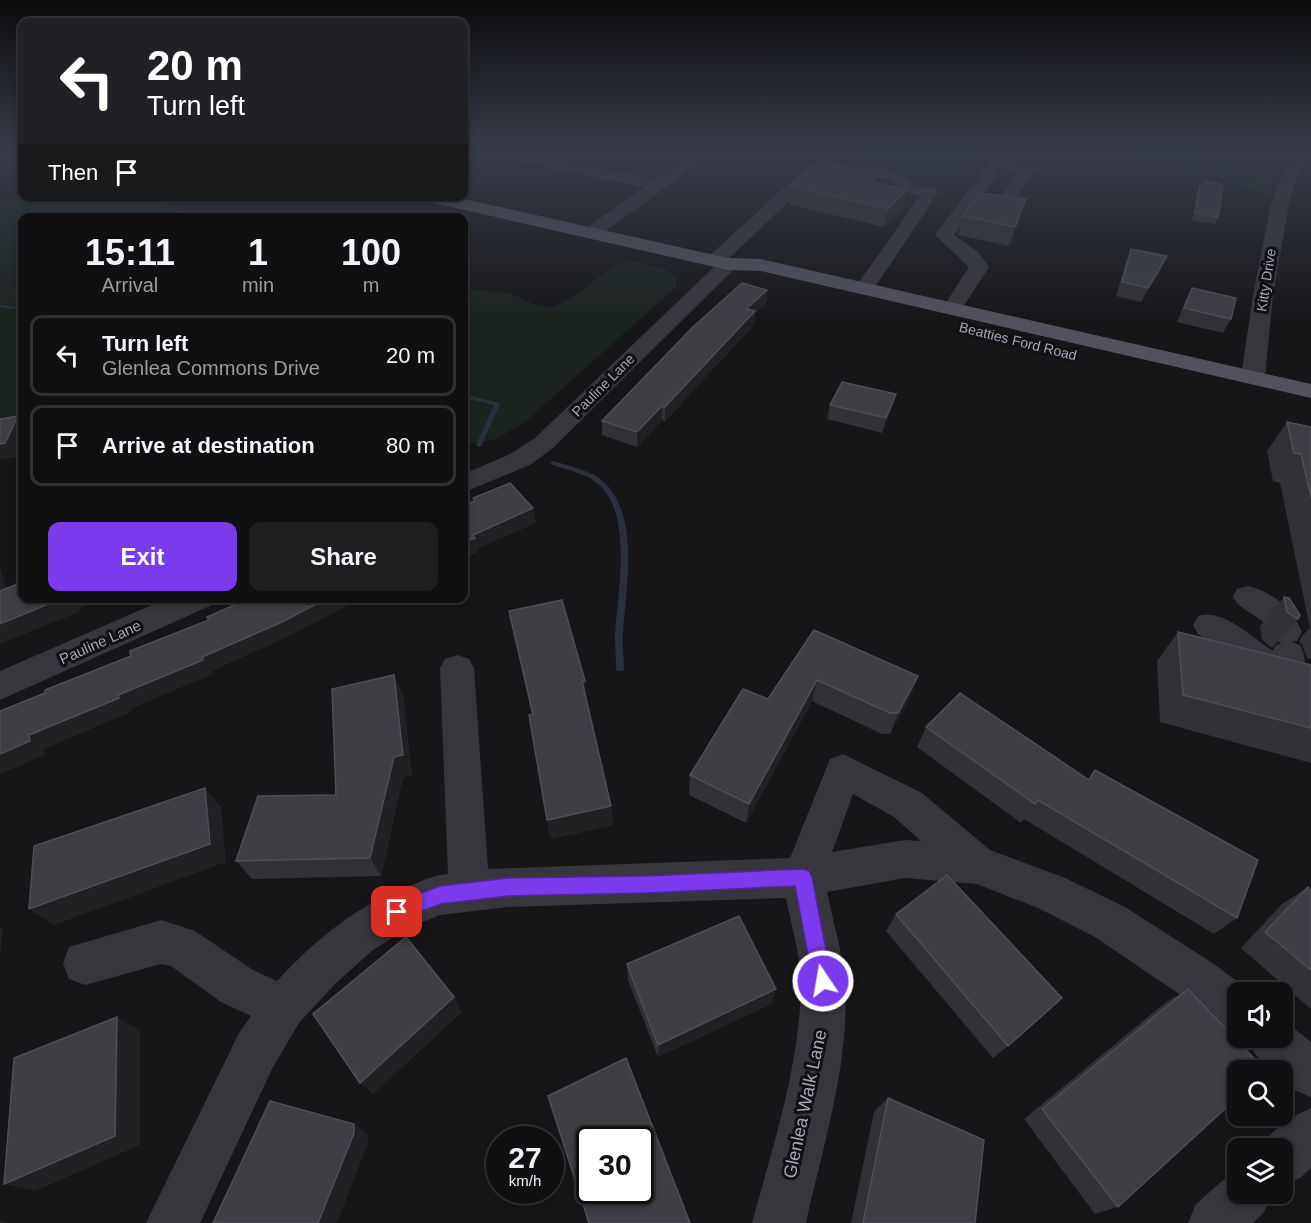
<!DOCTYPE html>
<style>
body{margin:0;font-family:Helvetica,sans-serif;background:#1e1e20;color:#f1f3f6;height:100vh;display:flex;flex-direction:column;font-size:22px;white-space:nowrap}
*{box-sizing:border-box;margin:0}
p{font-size:20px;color:#9c9d9f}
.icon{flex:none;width:33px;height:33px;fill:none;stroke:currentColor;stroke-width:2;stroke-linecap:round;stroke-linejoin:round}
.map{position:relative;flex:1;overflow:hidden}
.drawer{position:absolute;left:18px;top:213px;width:450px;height:390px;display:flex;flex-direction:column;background:#101012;border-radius:12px;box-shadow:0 3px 9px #0003,0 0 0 2px #303032}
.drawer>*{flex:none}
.hud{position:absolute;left:18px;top:18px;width:450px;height:183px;border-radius:12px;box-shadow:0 3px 9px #0003,0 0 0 2px #303032;background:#202124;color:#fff;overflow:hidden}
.fabs{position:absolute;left:1227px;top:982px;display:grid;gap:12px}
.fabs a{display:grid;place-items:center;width:66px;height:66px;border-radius:12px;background:#101012;box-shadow:0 3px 9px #0003,0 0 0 2px #303032;font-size:30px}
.speed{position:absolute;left:486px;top:1126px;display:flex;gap:12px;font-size:30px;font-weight:700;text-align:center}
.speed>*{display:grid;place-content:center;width:78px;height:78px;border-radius:50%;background:#101012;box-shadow:0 3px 9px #0003,0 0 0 2px #303032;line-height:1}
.speed small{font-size:15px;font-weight:400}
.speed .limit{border:3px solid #111;border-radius:9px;background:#fff;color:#111}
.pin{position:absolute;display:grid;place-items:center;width:51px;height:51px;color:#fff;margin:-26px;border-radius:12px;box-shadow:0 3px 9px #0006}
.me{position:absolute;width:66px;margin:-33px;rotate:348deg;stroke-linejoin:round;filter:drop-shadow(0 0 4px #0008)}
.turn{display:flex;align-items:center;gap:21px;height:126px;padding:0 30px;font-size:27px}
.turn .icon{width:78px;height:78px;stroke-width:2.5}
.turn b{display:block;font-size:42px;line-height:51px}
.then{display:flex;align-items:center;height:57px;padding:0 30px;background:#0003;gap:12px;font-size:22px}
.eta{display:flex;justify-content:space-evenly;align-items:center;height:102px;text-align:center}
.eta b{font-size:36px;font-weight:600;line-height:42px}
.primary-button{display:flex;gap:12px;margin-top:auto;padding:12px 30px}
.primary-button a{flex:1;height:69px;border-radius:12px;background:#7c3aed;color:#fff;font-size:24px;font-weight:600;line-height:69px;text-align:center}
.primary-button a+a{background:#1e1e20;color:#f1f3f6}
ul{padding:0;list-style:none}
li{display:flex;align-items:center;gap:18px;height:81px;margin:0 12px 9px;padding:0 18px;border:3px solid #303032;border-radius:12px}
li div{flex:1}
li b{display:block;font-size:22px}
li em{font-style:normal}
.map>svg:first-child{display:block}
.green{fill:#1b231f}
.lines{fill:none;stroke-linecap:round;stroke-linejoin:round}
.stream{fill:#2a303d;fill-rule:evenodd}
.minor{fill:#37363d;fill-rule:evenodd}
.major{fill:#52525d;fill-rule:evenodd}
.wall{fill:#323236}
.shaded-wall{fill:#212124}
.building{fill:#3e3e44;stroke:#4e4f56;stroke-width:1.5;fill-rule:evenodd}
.route{fill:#7c3aed;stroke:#51269a;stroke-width:1.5}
.labels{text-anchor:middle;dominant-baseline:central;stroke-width:6;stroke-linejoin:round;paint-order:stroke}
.far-street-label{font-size:14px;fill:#a6a7b9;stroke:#111113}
.street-label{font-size:15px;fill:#a6a7b9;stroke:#111113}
.near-street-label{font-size:18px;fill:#a6a7b9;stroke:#111113}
</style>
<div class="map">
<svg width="1311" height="1223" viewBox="0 0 1311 1223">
<rect width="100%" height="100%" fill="#161618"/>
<g class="green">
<polygon points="0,152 22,152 22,169 0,176"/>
<polygon points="834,152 981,152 955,180"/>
<polygon points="1028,152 1203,152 1197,160 1208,165 1274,180 1268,195 1175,163 1135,157 1077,153 1058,156"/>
<polygon points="108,196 163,203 189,211 186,218 22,218 22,423 12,420 0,422 0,202 33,197"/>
<polygon points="631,260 664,269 676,277 676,287 526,421 495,440 464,444 464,289 510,293 535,305 554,307 577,294 614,265"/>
</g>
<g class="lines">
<g class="stream">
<polygon points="0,305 22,308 22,310 0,307"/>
<polygon points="464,394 499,403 500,404 481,446 479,447 476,445 494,405 464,398"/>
<path d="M553,461c16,5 38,9 51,21 36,34 22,106 19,150 -1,13 1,25 1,37l-1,2h-6l-1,-2c0,-11 -1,-22 -1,-33 2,-42 19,-121 -17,-152 -12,-11 -32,-14 -47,-20l-1,-1z"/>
</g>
<g class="minor">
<polygon points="486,152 515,152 655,179 694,152 711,152 665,188 598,236 586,236 583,232 586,228 644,187 494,157"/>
<polygon points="1297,152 1311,153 1294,184 1289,204 1273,295 1265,377 1261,382 1253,384 1245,382 1241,377 1253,295 1271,204 1278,184"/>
<path d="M998,158l36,7 2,3 -29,45 -6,1 -29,-5 -18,26 25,18 10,14 -30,46 -7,2 -7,-2 -3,-4 27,-42 -34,-32 57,-75zM1002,168l16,3 -22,32 -17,-3z"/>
<path d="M816,162l43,7 12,-3 12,1 26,11 6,7 21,4 2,4 -67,100h-14l-3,-4 66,-93 -19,-5c-9,-18 -26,-13 -42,-12 -13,0 -27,-5 -39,-7l-91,86 6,2 3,4 -3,4 -182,180 -23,17 -66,27v-18l48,-21 23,-15 179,-171 -6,-2 -3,-4 3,-4 102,-93z"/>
<path d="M1248,586c25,7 44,21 54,46l-5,9 -5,1 8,3c6,12 7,23 1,35 -36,12 -75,-27 -103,-46l-5,-9 5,-9c25,-8 54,21 75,35l3,-6 6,-2 -7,-2c-4,-6 -6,-13 -11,-18 -10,-10 -24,-13 -31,-26l4,-8z"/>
<polygon points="168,598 214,598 210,606 0,700 0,671"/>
<path d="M457,655l12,4 5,9 14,201 302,-11 40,-99 13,-5 79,39 68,57 75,28 60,29 89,57 38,29h-14v41l-16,-7 -40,-31 -87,-59 -57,-29 -61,-24 -72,-6 -78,14c6,30 16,61 18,91 5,80 -22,162 -39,240h-54c21,-78 48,-157 49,-239 0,-28 -10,-59 -15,-86l-278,9 -68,8 -30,12 -37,23 -38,34 -36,39 -26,44 -73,156h-54l93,-190 12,-17 -30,-14 -50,-36 -10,-2 -76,21 -16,-6 -6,-16 6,-16 92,-27 34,11 58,39 24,11c39,-42 81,-77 135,-96 12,-5 23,-10 36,-11l-8,-206 5,-9zM853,794l41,23 27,24 -16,-1 -73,12z"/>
<polygon points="1282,1019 1311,1042 1311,1097 1294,1090 1282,1080 1282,1071 1273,1071 1255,1054 1248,1038 1282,1038"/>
<path d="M1311,1108v60l-11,10 -18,7v-36h-21c8,-19 32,-33 50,-41z"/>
<polygon points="1238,1171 1238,1194 1272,1194 1264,1212 1253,1223 1188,1223 1196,1204 1228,1176"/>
</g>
<polygon class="major" points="417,196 451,196 728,258 761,259 1311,384 1311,398 761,271 728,270 425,201"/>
</g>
<g class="wall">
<polygon points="857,176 877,184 907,189 903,208 884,227 789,204 791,186"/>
<polygon points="1200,186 1218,217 1215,224 1192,220 1197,192"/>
<polygon points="963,216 1020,217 1009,246 958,235"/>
<polygon points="1131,249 1161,269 1141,302 1116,296 1126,262"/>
<polygon points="1192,288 1231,319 1223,333 1177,322 1185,302"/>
<polygon points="767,290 766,303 755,313 754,325 665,421 662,420 637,447 602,435 602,421"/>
<polygon points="896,394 892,408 882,433 827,419 830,405"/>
<polygon points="1287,422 1311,427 1311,659 1307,658 1302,644 1299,642 1302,636 1310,628 1280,483 1273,481 1267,451"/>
<polygon points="1284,597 1298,619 1272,648 1262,640 1260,626"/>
<polygon points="509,611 587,702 611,806 613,825 551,839 547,820 532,715"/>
<polygon points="814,630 918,676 910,697 890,734 882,734 812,701 746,823 689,795 690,775 768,699"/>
<polygon points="1178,632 1311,665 1311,763 1160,722 1157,661"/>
<polygon points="394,675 403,696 412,775 403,777 381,876 252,879 236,861 336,795"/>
<polygon points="926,727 1088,779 1095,770 1237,918 1214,934 1024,819 1021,823 917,747"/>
<polygon points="1308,887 1311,890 1311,1009 1241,948 1282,904"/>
<polygon points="896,914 1008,1046 993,1058 886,931"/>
<polygon points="627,964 776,989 771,1004 658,1057 628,980"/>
<polygon points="1188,989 1118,1207 1095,1214 1024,1119 1165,1003"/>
<polygon points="888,1098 975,1223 851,1223 874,1112"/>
</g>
<g class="shaded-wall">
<polygon points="859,169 856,187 851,175"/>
<polygon points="907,189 903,208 884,227 888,209"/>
<polygon points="1026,199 1020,217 1009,246 1015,227"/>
<polygon points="1167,256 1161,269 1141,302 1148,288"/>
<polygon points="767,290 766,303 755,313 754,325 665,421 665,407 746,309"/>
<polygon points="896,394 892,408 882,433 886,418"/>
<polygon points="662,406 662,420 637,447 637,432"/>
<polygon points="18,416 22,423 22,443 16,457 0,460 0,444"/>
<polygon points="533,508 536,523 477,549 478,552 464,558 464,542 473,535"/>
<polygon points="0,567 11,606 0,593"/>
<polygon points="63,598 104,598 80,608 81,611 0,644 0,624"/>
<polygon points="327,598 362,598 289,636 212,671 213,674 130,709 131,712 44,749 45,755 0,774 0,754 29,735 202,657"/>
<polygon points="394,675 403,696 412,775 403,777 381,876 370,858"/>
<polygon points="918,676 910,697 890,734 898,713"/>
<polygon points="817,680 812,701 746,823 749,804"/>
<polygon points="582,681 585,681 587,702"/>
<polygon points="205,788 221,807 226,862 54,925 29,909"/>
<polygon points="611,806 613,825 551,839 547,820"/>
<polygon points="0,926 3,928 0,961"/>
<polygon points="776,989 771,1004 658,1057 658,1045"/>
<polygon points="454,997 462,1012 373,1094 360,1083"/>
<polygon points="117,1017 140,1031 140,1145 35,1191 4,1184"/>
<polygon points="354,1124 368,1134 368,1143 337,1223 318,1223"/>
<polygon points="0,1220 3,1221 8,1223 0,1223"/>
</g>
<g class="building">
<polygon points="821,161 859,169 851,175 874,180 877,184 907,189 888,209 791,186"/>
<polygon points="1208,181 1223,185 1218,217 1195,213 1200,186"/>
<polygon points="980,193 1026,199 1015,227 963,216"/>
<polygon points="1131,249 1167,256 1148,288 1122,282"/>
<polygon points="742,283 767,290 746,309 755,311 665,407 662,406 637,432 602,421 693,327"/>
<polygon points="1192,288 1236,298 1231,319 1184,308"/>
<polygon points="842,382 896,394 886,418 830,405"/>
<polygon points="18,416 5,443 0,444 0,419"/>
<polygon points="1287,422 1311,427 1311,497 1301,454 1294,453"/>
<polygon points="510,483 533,508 473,535 475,538 464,542 464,505 475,501 473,498"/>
<polygon points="22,582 22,598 63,598 0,624 0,591"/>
<polygon points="1284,597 1289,598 1300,615 1298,619 1287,612"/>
<polygon points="250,598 327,598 282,622 202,657 203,660 118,695 119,698 29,735 30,741 0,754 0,711 45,693 45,690 131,656 130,651 209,620 207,617"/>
<polygon points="562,600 585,681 582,681 611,806 547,820 529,715 533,714 509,611"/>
<polygon points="814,630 918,676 898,713 890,713 817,680 749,804 690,775 743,689 768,699"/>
<polygon points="1178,632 1311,665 1311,728 1183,695"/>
<polygon points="394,675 403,755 394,757 370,858 236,861 258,796 336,795 332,689"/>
<polygon points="960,693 1089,780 1095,770 1258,860 1237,918 1038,800 1035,804 926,727"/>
<polygon points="205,788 210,844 29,909 34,846"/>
<polygon points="947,875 1062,998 1008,1046 896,914"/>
<polygon points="1308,887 1311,890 1311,970 1265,932"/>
<polygon points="739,916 776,989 658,1045 627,964"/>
<polygon points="406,937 454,997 360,1083 313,1014"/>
<polygon points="1188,989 1266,1071 1238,1071 1238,1097 1118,1207 1042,1109"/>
<polygon points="117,1017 115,1136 4,1184 14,1058"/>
<path d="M626,1058l64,165h-101l-41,-127zM590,1140h50v51h-50z"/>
<polygon points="888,1098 984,1140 975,1223 863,1223"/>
<polygon points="270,1101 354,1124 354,1133 318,1223 213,1223"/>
</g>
<linearGradient id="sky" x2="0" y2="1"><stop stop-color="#0c0c0d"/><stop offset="0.47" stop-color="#363c48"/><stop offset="1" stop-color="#363c48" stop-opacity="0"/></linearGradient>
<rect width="1311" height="323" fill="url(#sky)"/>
<polygon class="route" points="803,869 809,871 812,877 832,981 829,988 823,991 816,988 813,981 795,886 646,893 508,896 440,904 397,921 390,918 388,912 390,905 440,886 508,878 646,876"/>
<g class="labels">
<g class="far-street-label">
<text transform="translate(1266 280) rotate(-81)">Kitty Drive</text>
<text transform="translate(1018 341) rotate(14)">Beatties Ford Road</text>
<text transform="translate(603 385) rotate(-45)">Pauline Lane</text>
</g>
<g class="street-label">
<text transform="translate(100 642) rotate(-24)">Pauline Lane</text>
</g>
<g class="near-street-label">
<text transform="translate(805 1104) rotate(-78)">Glenlea Walk Lane</text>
</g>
</g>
</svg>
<div class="fabs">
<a><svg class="icon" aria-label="sound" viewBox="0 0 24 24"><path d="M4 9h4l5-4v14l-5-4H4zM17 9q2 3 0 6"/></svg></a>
<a><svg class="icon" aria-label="search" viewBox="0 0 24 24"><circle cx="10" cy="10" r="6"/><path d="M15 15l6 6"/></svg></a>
<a><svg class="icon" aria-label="layers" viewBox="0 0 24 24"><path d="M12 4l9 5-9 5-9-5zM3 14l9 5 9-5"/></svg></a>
</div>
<div class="speed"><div>27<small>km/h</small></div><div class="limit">30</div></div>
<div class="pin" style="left:397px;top:912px;background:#d93025"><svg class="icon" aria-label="arrive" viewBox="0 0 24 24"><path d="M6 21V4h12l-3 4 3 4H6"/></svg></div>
<svg class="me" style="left:823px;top:981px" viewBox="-20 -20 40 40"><circle r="17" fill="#7c3aed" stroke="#fff" stroke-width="3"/><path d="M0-11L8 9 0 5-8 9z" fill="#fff"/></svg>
<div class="hud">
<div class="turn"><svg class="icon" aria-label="left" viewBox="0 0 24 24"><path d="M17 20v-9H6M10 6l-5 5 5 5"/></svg><div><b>20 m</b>Turn left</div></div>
<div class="then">Then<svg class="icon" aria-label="arrive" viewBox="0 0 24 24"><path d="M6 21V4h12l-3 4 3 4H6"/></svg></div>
</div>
<section class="drawer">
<div class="eta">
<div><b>15:11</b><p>Arrival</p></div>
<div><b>1</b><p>min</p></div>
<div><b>100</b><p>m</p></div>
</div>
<ul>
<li><svg class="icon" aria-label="left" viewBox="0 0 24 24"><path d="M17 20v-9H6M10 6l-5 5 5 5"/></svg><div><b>Turn left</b><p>Glenlea Commons Drive</p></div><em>20 m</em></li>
<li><svg class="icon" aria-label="arrive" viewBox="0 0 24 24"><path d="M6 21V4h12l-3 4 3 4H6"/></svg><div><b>Arrive at destination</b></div><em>80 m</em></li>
</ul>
<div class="primary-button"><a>Exit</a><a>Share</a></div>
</section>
</div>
